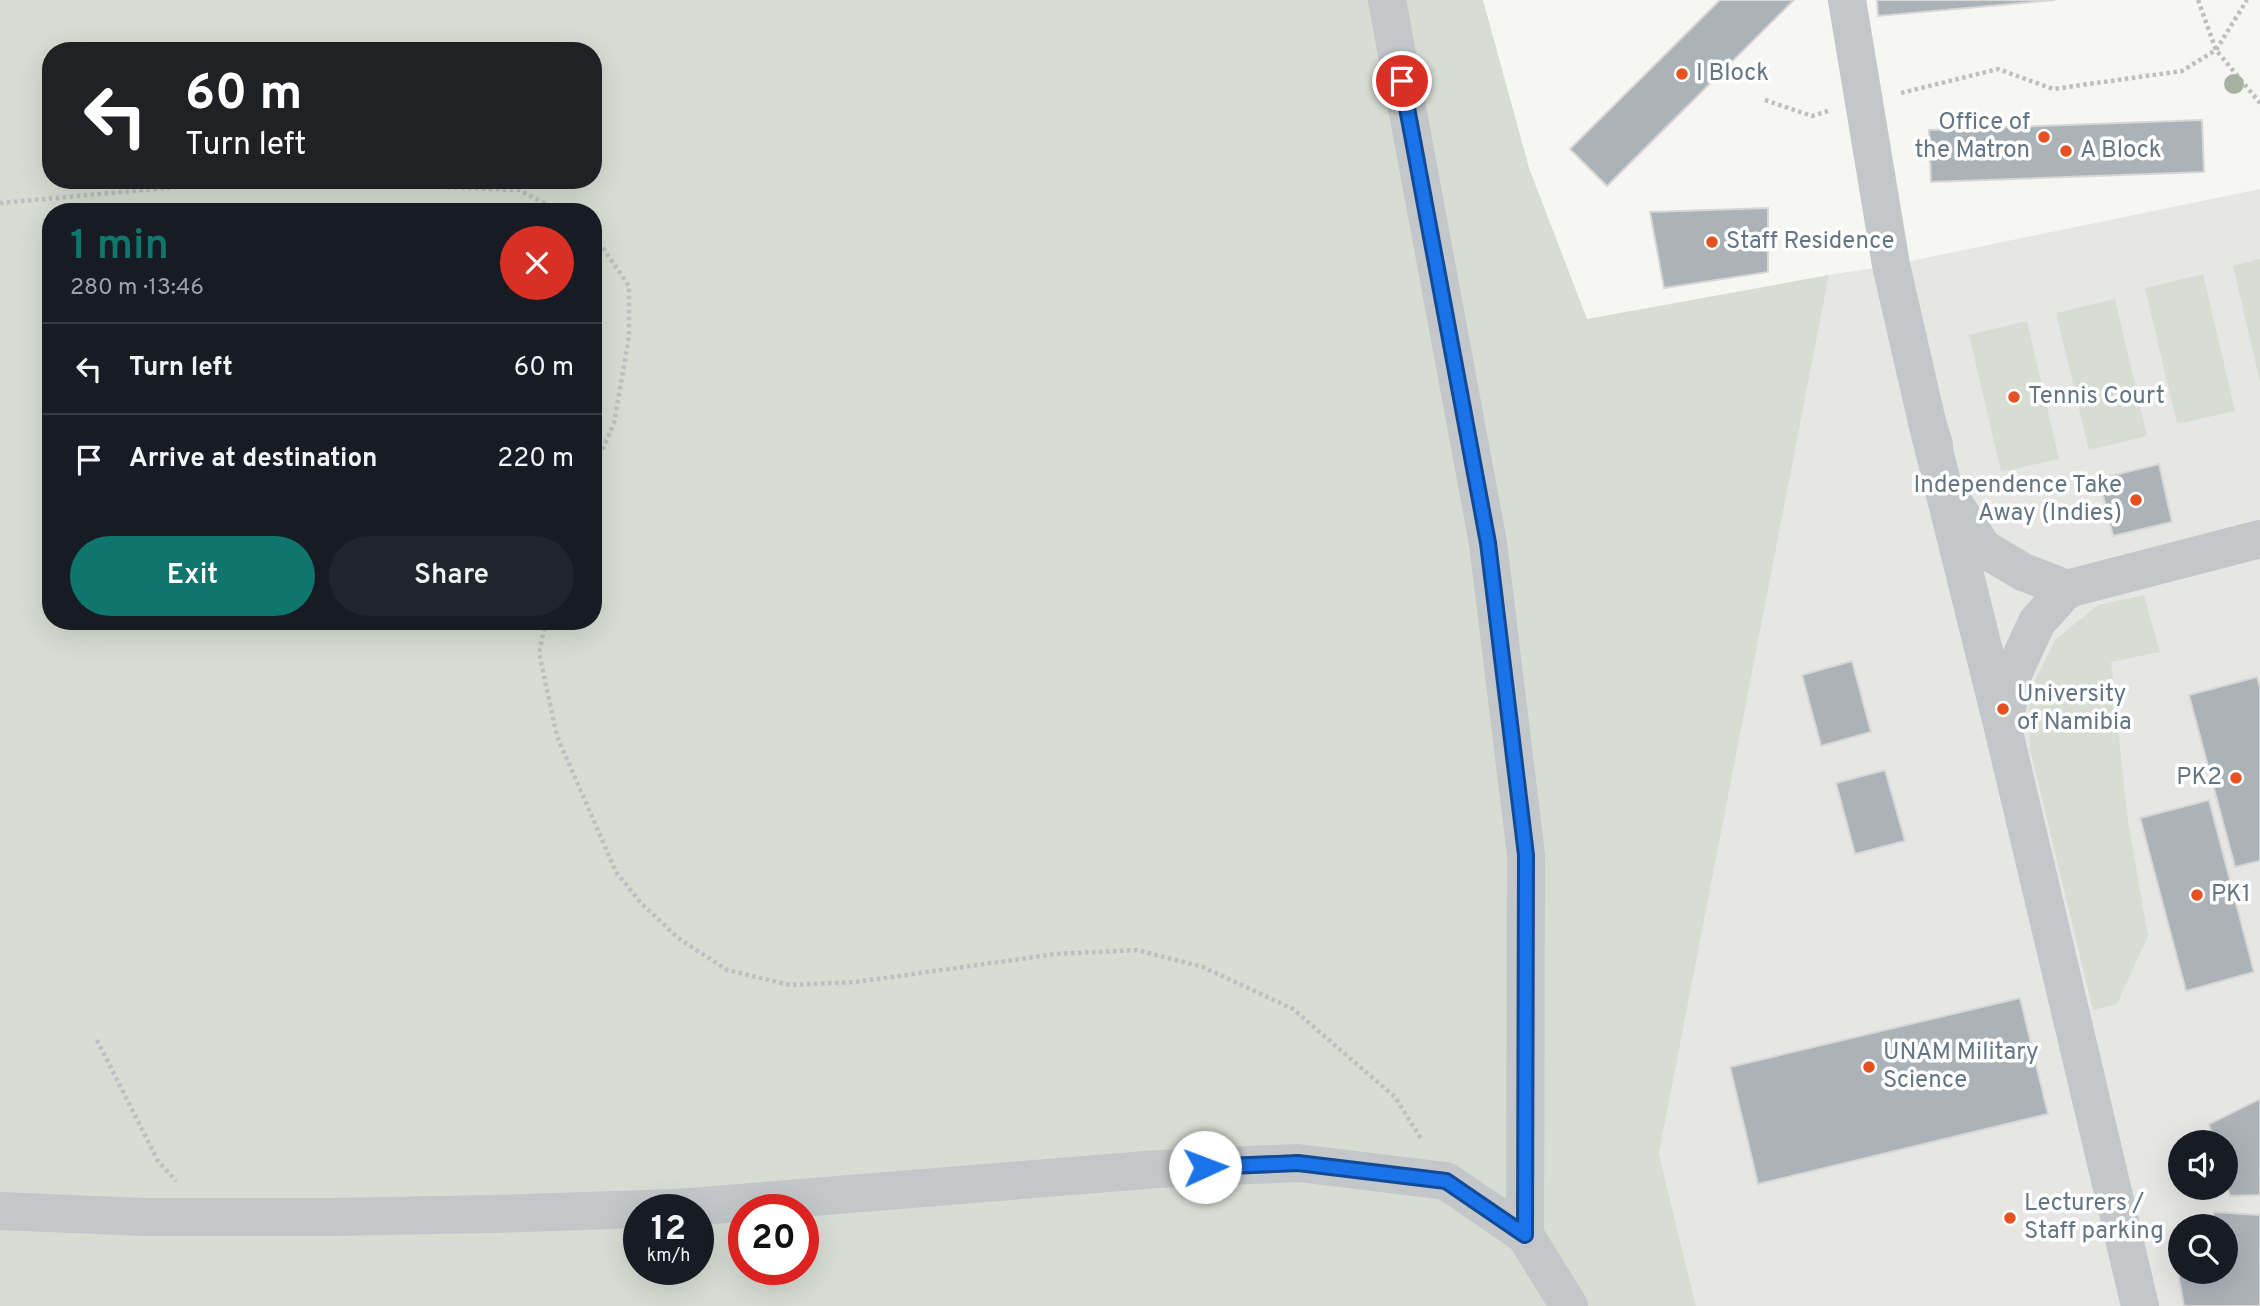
<!DOCTYPE html>
<meta charset="utf-8">
<style>
body{margin:0;font-family:Overpass,sans-serif;background:#20242c;color:#f1f3f6;height:100vh;display:flex;flex-direction:column;font-size:26px;white-space:nowrap}
*{box-sizing:border-box;margin:0}
p{font-size:23px;color:#9ea1a6}
.icon{flex:none;width:38px;height:38px;fill:none;stroke:currentColor;stroke-width:2;stroke-linecap:round;stroke-linejoin:round}
.map{position:relative;flex:1;overflow:hidden}
.side{position:absolute;left:42px;top:203px;width:560px;height:427px;display:flex;flex-direction:column;background:#171b24;border-radius:28px;box-shadow:0 7px 28px #0002}
.side>*{flex:none}
.banner{position:absolute;left:42px;top:42px;width:560px;height:147px;border-radius:28px;box-shadow:0 7px 28px #0002;background:#202124;color:#fff;overflow:hidden}
.fabs{position:absolute;left:2168px;top:1130px;display:grid;gap:14px}
.fabs a{display:grid;place-items:center;width:70px;height:70px;border-radius:50%;background:#171b24;box-shadow:0 7px 28px #0002;font-size:35px}
.speed{position:absolute;left:623px;top:1194px;display:flex;gap:14px;font-size:35px;font-weight:700;text-align:center}
.speed>*{display:grid;place-content:center;width:91px;height:91px;border-radius:50%;background:#171b24;box-shadow:0 7px 28px #0002;line-height:1}
.speed small{font-size:18px;font-weight:400}
.speed .limit{border:10px solid #d22;background:#fff;color:#111}
.pin{position:absolute;display:grid;place-items:center;width:60px;height:60px;color:#fff;margin:-30px;border:4px solid #fff;border-radius:50%;box-shadow:0 2px 7px #0007}
.me{position:absolute;width:77px;margin:-38px;rotate:88deg;stroke-linejoin:round;filter:drop-shadow(0 0 5px #0008)}
.turn{display:flex;align-items:center;gap:24px;height:147px;padding:0 28px;font-size:32px}
.turn .icon{width:91px;height:91px;stroke-width:2.5}
.turn b{display:block;font-size:49px;line-height:60px}
.round{display:grid;place-items:center;flex:none;width:74px;height:74px;border-radius:37px;background:#20242c}
.summary{display:flex;align-items:center;justify-content:space-between;height:119px;padding:0 28px}
h1{font-size:42px;font-weight:600;line-height:52px;color:#0f766e}
.button{display:flex;gap:14px;margin-top:auto;padding:14px 28px}
.button a{flex:1;height:80px;border-radius:42px;background:#0f766e;color:#fff;font-size:28px;font-weight:600;line-height:80px;text-align:center}
.button a+a{background:#20242c;color:#f1f3f6}
ul{padding:0;list-style:none}
li{display:flex;align-items:center;gap:21px;height:91px;padding:0 28px;border-top:2px solid #363941}
li div{flex:1}
li b{display:block;font-size:26px}
li em{font-style:normal}
.map>svg:first-child{display:block}
.built{fill:#e6e7e5;fill-rule:evenodd}
.green{fill:#d7ddd3;fill-rule:evenodd}
.building{fill:#abb3b9;stroke:#d7d7d5;stroke-width:2}
.lines{fill:none;stroke-linecap:round;stroke-linejoin:round}
.path{stroke:#bdbfc1;stroke-width:4.5;stroke-dasharray:3.5 3.5;stroke-linecap:butt}
.minor{stroke:#c3c7ca;stroke-width:38}
.tree{fill:#a8b2a3}
.route-casing{stroke:#114b97;stroke-width:18}
.route{stroke:#1a73e8;stroke-width:12}
.poi-dot{fill:#e65122;stroke:#fff;stroke-width:2.5}
.labels{text-anchor:middle;dominant-baseline:central;stroke-width:7;stroke-linejoin:round;paint-order:stroke}
.poi-label{font-size:24px;fill:#647584;stroke:#fff;text-anchor:start}
</style>
<div class="map">
<svg width="2260" height="1306" viewBox="0 0 2260 1306">
<rect width="100%" height="100%" fill="#f6f6f2"/>
<path class="built" d="M2260,189v1117h-564l-37,-152 170,-879 62,-10zM2180,1143h46v45h-46zM2180,1227h46v45h-46z"/>
<g class="green">
<path d="M0,0h1483l46,168 58,151 242,-44 -170,879 37,152h-1696zM51,51h542v129h-542zM51,212h542v409h-542zM639,1209h59v60h-59zM744,1209h59v60h-59z"/>
<polygon points="2260,259 2260,382 2233,266"/>
<polygon points="2203,274 2235,411 2177,424 2145,288"/>
<polygon points="2115,299 2147,436 2089,450 2056,313"/>
<polygon points="2027,321 2059,459 2001,472 1969,335"/>
<polygon points="2144,595 2160,652 2111,662 2127,814 2148,936 2117,1004 2093,1010 2030,749 2029,692 2056,639 2098,605"/>
</g>
<g class="building">
<polygon points="1720,0 1794,0 1607,186 1570,149"/>
<polygon points="1877,0 2055,0 1878,16"/>
<polygon points="2202,120 2204,172 1931,182 1929,130"/>
<polygon points="1768,208 1768,272 1664,288 1650,212"/>
<polygon points="2159,464 2172,522 2113,536 2099,479"/>
<polygon points="1852,661 1871,732 1821,746 1802,675"/>
<polygon points="2257,677 2260,687 2260,861 2235,867 2189,695"/>
<polygon points="1885,770 1905,841 1855,854 1836,783"/>
<polygon points="2209,800 2254,972 2186,991 2140,818"/>
<polygon points="2020,998 2048,1114 1758,1184 1730,1067"/>
<polygon points="2260,1099 2260,1195 2230,1196 2226,1183 2226,1143 2214,1143 2209,1124"/>
<polygon points="2215,1212 2260,1215 2260,1306 2184,1306 2175,1256 2180,1250 2180,1272 2226,1272 2226,1227 2202,1227"/>
</g>
<g class="lines">
<g class="path">
<polyline points="2198,0 2216,50 2260,103"/>
<polyline points="1901,93 1998,69 2053,89 2182,71 2216,50 2247,0"/>
<polyline points="1765,100 1812,116 1828,111"/>
<polyline points="0,203 255,180 519,190 561,212"/>
<polyline points="593,238 601,245 629,286 629,337 614,423 593,471"/>
<polyline points="546,621 539,653 557,736 616,872 641,903 678,938 727,970 790,985 856,982 1056,954 1137,950 1203,967 1293,1009 1395,1097 1422,1140"/>
<polyline points="97,1040 158,1161 176,1181"/>
</g>
<g class="minor">
<polyline points="1387,0 1488,543 1526,855 1525,1235"/>
<polyline points="1847,0 1891,265 1927,422 1934,445"/>
<polyline points="1927,422 2003,728 2140,1306"/>
<polyline points="1957,508 1983,548 2023,572 2067,589 2260,539"/>
<polyline points="2005,719 2014,672 2037,622 2067,589"/>
<polyline points="0,1211 144,1217 331,1217 491,1214 677,1208 1158,1169 1298,1163 1446,1181 1525,1235 1569,1306"/>
</g>
</g>
<circle class="tree" cx="2234" cy="84" r="10"/>
<g class="lines">
<defs>
<polyline id="route" points="1205,1167 1298,1163 1446,1181 1525,1235 1526,855 1488,543 1402,81"/>
</defs>
<use href="#route" class="route-casing"/>
<use href="#route" class="route"/>
</g>
<g class="poi-dot">
<circle cx="1682" cy="74" r="7"/>
<circle cx="2044" cy="137" r="7"/>
<circle cx="2066" cy="151" r="7"/>
<circle cx="1712" cy="242" r="7"/>
<circle cx="2014" cy="397" r="7"/>
<circle cx="2136" cy="500" r="7"/>
<circle cx="2003" cy="709" r="7"/>
<circle cx="2236" cy="778" r="7"/>
<circle cx="2197" cy="895" r="7"/>
<circle cx="1869" cy="1067" r="7"/>
<circle cx="2010" cy="1218" r="7"/>
</g>
<g class="labels">
<g class="poi-label">
<text x="1696" y="74">I Block</text>
<text x="2030" y="123" text-anchor="end">Office of<tspan x="2030" dy="28">the Matron</tspan></text>
<text x="2080" y="151">A Block</text>
<text x="1726" y="242">Staff Residence</text>
<text x="2028" y="397">Tennis Court</text>
<text x="2122" y="486" text-anchor="end">Independence Take<tspan x="2122" dy="28">Away (Indies)</tspan></text>
<text x="2017" y="695">University<tspan x="2017" dy="28">of Namibia</tspan></text>
<text x="2222" y="778" text-anchor="end">PK2</text>
<text x="2211" y="895">PK1</text>
<text x="1883" y="1053">UNAM Military<tspan x="1883" dy="28">Science</tspan></text>
<text x="2024" y="1204">Lecturers /<tspan x="2024" dy="28">Staff parking</tspan></text>
</g>
</g>
</svg>
<div class="fabs">
<a><svg class="icon" aria-label="sound" viewBox="0 0 24 24"><path d="M4 9h4l5-4v14l-5-4H4zM17 9q2 3 0 6"/></svg></a>
<a><svg class="icon" aria-label="search" viewBox="0 0 24 24"><circle cx="10" cy="10" r="6"/><path d="M15 15l6 6"/></svg></a>
</div>
<div class="speed"><div>12<small>km/h</small></div><div class="limit">20</div></div>
<div class="pin" style="left:1402px;top:81px;background:#d93025"><svg class="icon" aria-label="arrive" viewBox="0 0 24 24"><path d="M6 21V4h12l-3 4 3 4H6"/></svg></div>
<svg class="me" style="left:1205px;top:1167px" viewBox="-20 -20 40 40"><circle r="19" fill="#fff"/><path d="M0-13L10 11 0 6-10 11z" fill="#1a73e8"/></svg>
<div class="banner">
<div class="turn"><svg class="icon" aria-label="left" viewBox="0 0 24 24"><path d="M17 20v-9H6M10 6l-5 5 5 5"/></svg><div><b>60 m</b>Turn left</div></div>
</div>
<section class="side">
<div class="summary"><div><h1>1 min</h1><p>280 m · 13:46</p></div><a class="round" style="background:#d93025;color:#fff"><svg class="icon" aria-label="close" viewBox="0 0 24 24"><path d="M6 6l12 12M18 6L6 18"/></svg></a></div>
<ul>
<li><svg class="icon" aria-label="left" viewBox="0 0 24 24"><path d="M17 20v-9H6M10 6l-5 5 5 5"/></svg><div><b>Turn left</b></div><em>60 m</em></li>
<li><svg class="icon" aria-label="arrive" viewBox="0 0 24 24"><path d="M6 21V4h12l-3 4 3 4H6"/></svg><div><b>Arrive at destination</b></div><em>220 m</em></li>
</ul>
<div class="button"><a>Exit</a><a>Share</a></div>
</section>
</div>
